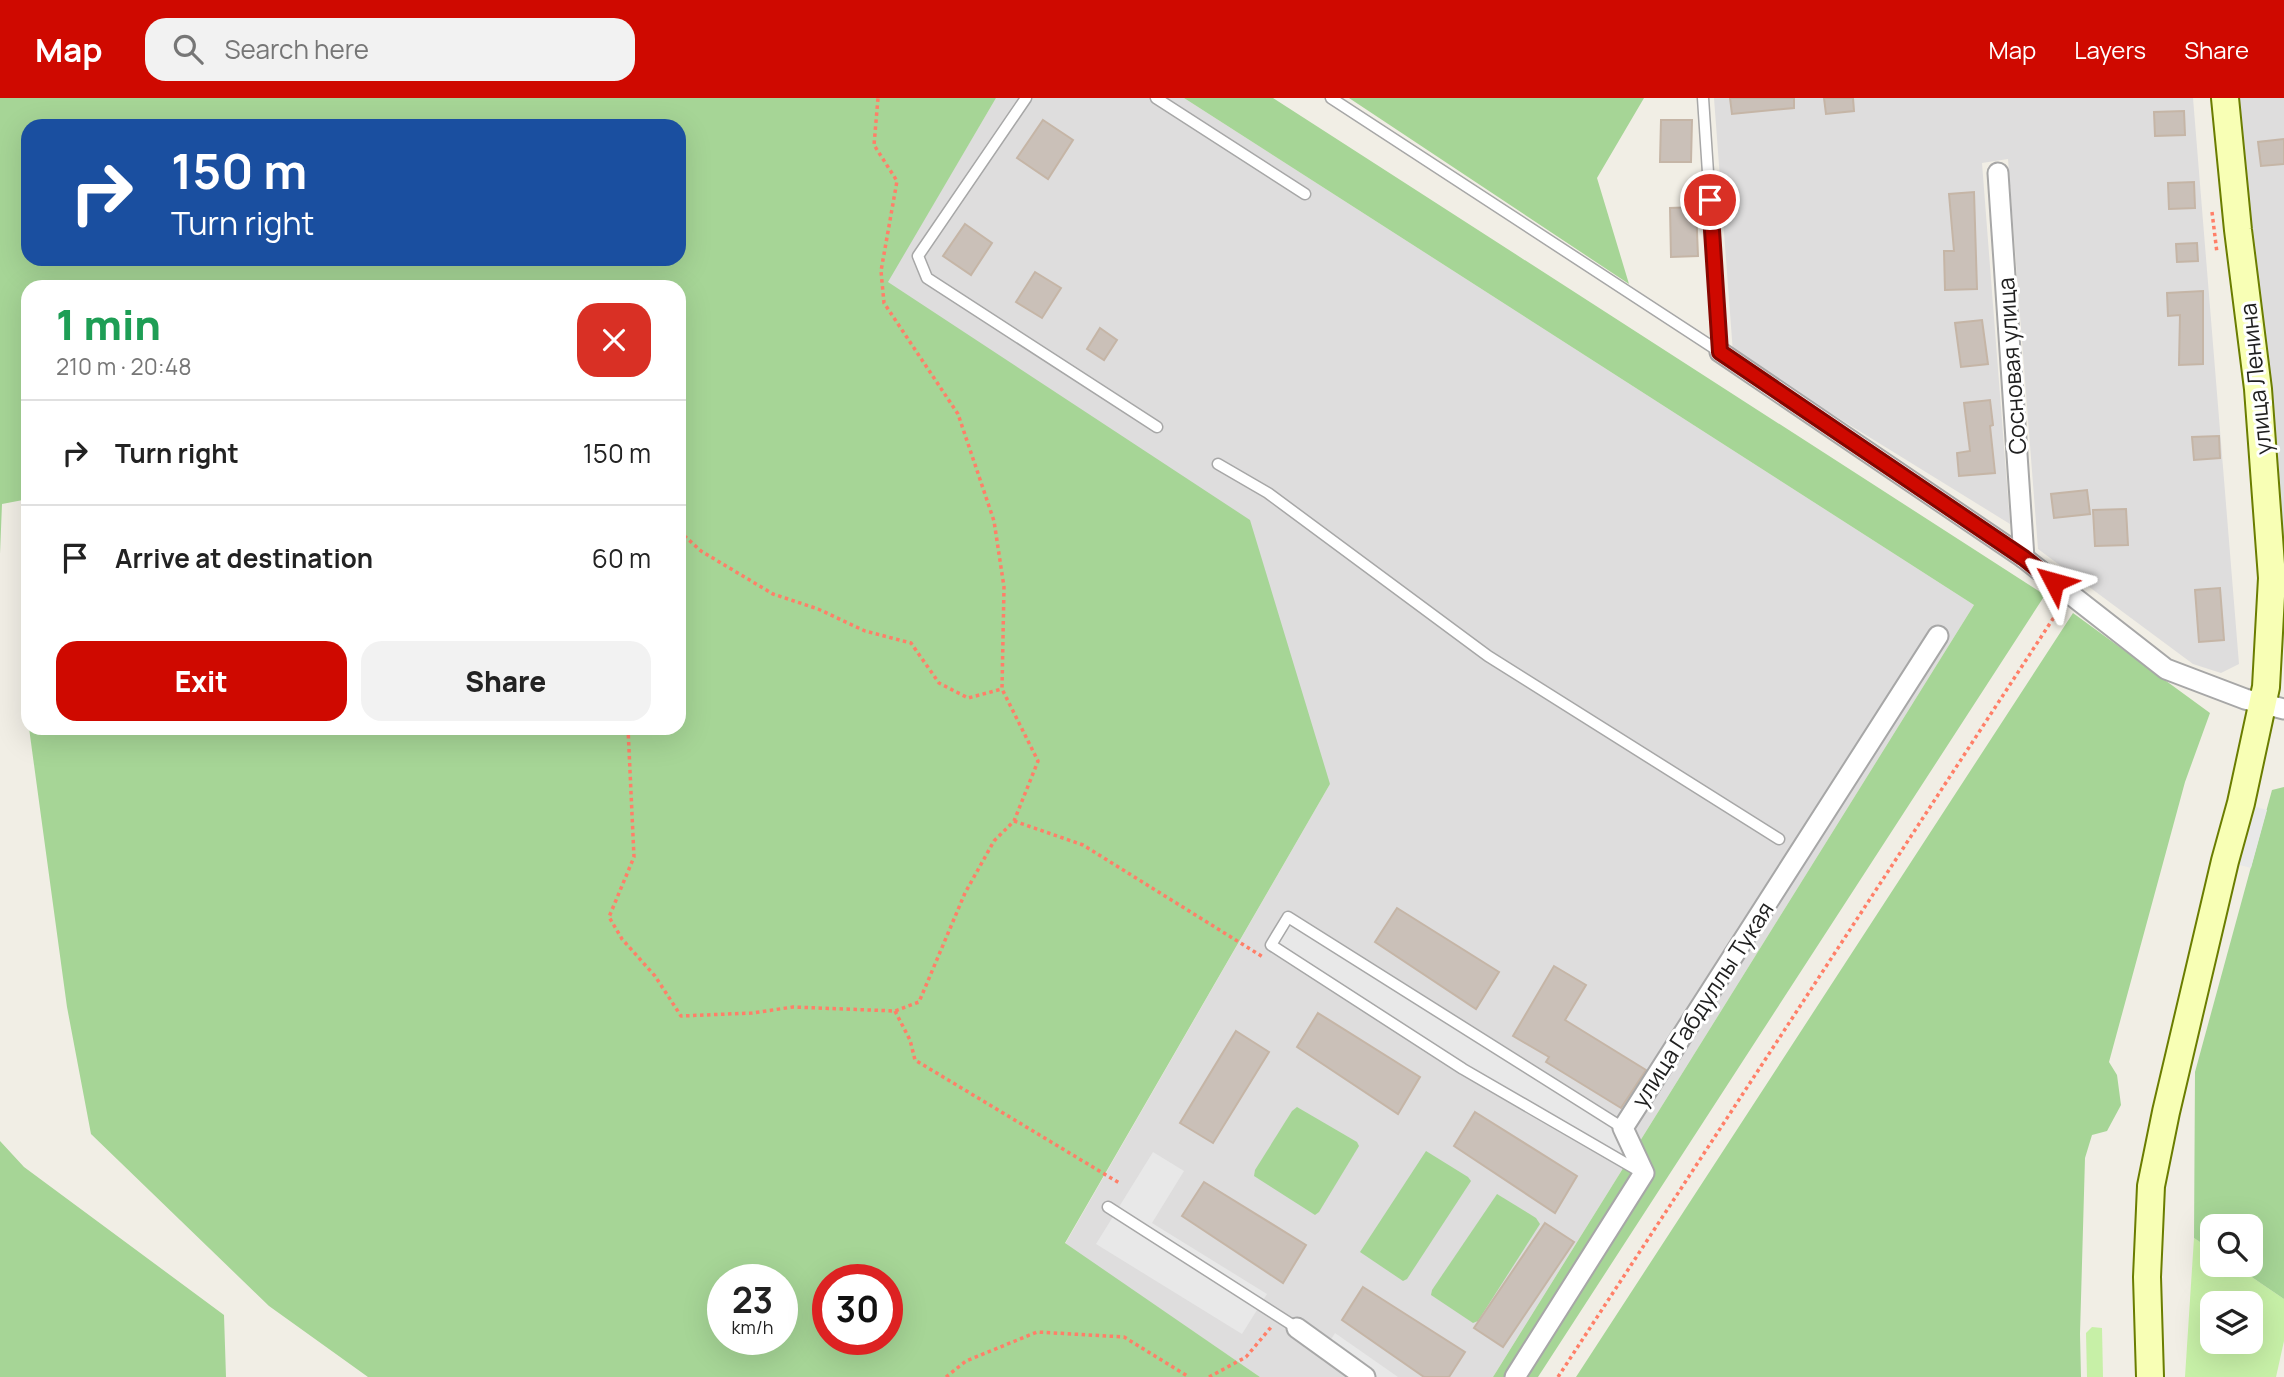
<!DOCTYPE html>
<meta charset="utf-8">
<style>
body{margin:0;font-family:Manrope,sans-serif;background:#f2f2f2;color:#222;height:100vh;display:flex;flex-direction:column;font-size:26px;white-space:nowrap}
*{box-sizing:border-box;margin:0}
p{font-size:23px;color:#767676}
.icon{flex:none;width:38px;height:38px;fill:none;stroke:currentColor;stroke-width:2;stroke-linecap:round;stroke-linejoin:round}
.map{position:relative;flex:1;overflow:hidden}
.details{position:absolute;left:21px;top:182px;width:665px;height:455px;display:flex;flex-direction:column;background:#fff;border-radius:21px;box-shadow:0 7px 28px #0002}
.details>*{flex:none}
.banner{position:absolute;left:21px;top:21px;width:665px;height:147px;border-radius:21px;box-shadow:0 7px 28px #0002;background:#1a4fa0;color:#fff;overflow:hidden}
.buttons{position:absolute;left:2200px;top:1116px;display:grid;gap:14px}
.buttons a{display:grid;place-items:center;width:63px;height:63px;border-radius:14px;background:#fff;box-shadow:0 7px 28px #0002;font-size:35px}
.speed{position:absolute;left:707px;top:1166px;display:flex;gap:14px;font-size:35px;font-weight:700;text-align:center}
.speed>*{display:grid;place-content:center;width:91px;height:91px;border-radius:50%;background:#fff;box-shadow:0 7px 28px #0002;line-height:1}
.speed small{font-size:18px;font-weight:400}
.speed .limit{border:10px solid #d22;background:#fff;color:#111}
.pin{position:absolute;display:grid;place-items:center;width:60px;height:60px;color:#fff;margin:-30px;border:4px solid #fff;border-radius:50%;box-shadow:0 2px 7px #0007}
.me{position:absolute;width:77px;margin:-38px;rotate:309deg;stroke-linejoin:round;filter:drop-shadow(0 0 5px #0008)}
.turn{display:flex;align-items:center;gap:24px;height:147px;padding:0 35px;font-size:32px}
.turn .icon{width:91px;height:91px;stroke-width:2.5}
.turn b{display:block;font-size:49px;line-height:60px}
.round{display:grid;place-items:center;flex:none;width:74px;height:74px;border-radius:21px;background:#f2f2f2}
.headline{display:flex;align-items:center;justify-content:space-between;height:119px;padding:0 35px}
h1{font-size:42px;font-weight:800;line-height:52px;color:#1e9e55}
.action{display:flex;gap:14px;margin-top:auto;padding:14px 35px}
.action a{flex:1;height:80px;border-radius:21px;background:#cf0900;color:#fff;font-size:28px;font-weight:800;line-height:80px;text-align:center}
.action a+a{background:#f2f2f2;color:#222}
ul{padding:0;list-style:none}
li{display:flex;align-items:center;gap:21px;height:105px;padding:0 35px;border-top:2px solid #e0e0e0}
li div{flex:1}
li b{display:block;font-size:26px}
li em{font-style:normal}
header{display:flex;align-items:center;gap:42px;box-sizing:border-box;height:98px;padding:0 35px;background:#cf0900;color:#fff}
header strong{font-size:33px}
nav{display:flex;gap:38px;margin-inline-start:auto;font-size:24px}
.search{width:490px;height:63px;background:#f2f2f2;display:flex;align-items:center;gap:18px;box-sizing:border-box;padding:0 24px;border-radius:21px;color:#767676;font-size:26px}
.map>svg:first-child{display:block}
.residential{fill:#dedddd}
.grass{fill:#c7f0a7;fill-rule:evenodd}
.forest{fill:#a6d596;fill-rule:evenodd}
.parking{fill:#e8e8e8}
.building{fill:#cac0b8;stroke:#c5b5a6;stroke-width:2}
.lines{fill:none;stroke-linecap:round;stroke-linejoin:round}
.lane-casing{stroke:#a7a7a7;stroke-width:13}
.street-casing{stroke:#a7a7a7;stroke-width:23}
.secondary-casing{stroke:#6a7d00;stroke-width:30}
.path{stroke:#ff7f68;stroke-width:3.5;stroke-dasharray:3.5 3.5;stroke-linecap:butt}
.lane{stroke:#fff;stroke-width:10}
.street{stroke:#fff;stroke-width:19}
.secondary{stroke:#f8ffb5;stroke-width:26}
.route-casing{stroke:#870600;stroke-width:18}
.route{stroke:#cf0900;stroke-width:12}
.labels{text-anchor:middle;dominant-baseline:central;stroke-width:6;stroke-linejoin:round;paint-order:stroke}
.street-label{font-size:23px;fill:#202020;stroke:#fff}
</style>
<header>
<strong>Map</strong>
<div class="search"><svg class="icon" aria-label="search" viewBox="0 0 24 24"><circle cx="10" cy="10" r="6"/><path d="M15 15l6 6"/></svg>Search here</div>
<nav><a>Map</a><a>Layers</a><a>Share</a></nav>
</header>
<div class="map">
<svg width="2284" height="1279" viewBox="0 0 2284 1279">
<rect width="100%" height="100%" fill="#f1eee5"/>
<g class="residential">
<polygon points="996,0 1184,0 1974,507 1493,1279 1260,1279 1065,1146 1330,686 887,184"/>
<polygon points="1714,0 2193,0 2239,566 2221,575 2193,566 2038,451 2008,61 1982,65 2010,426 1733,255"/>
<polygon points="2239,0 2284,0 2284,471"/>
</g>
<g class="grass">
<path d="M2194,1140l18,12v15h22l50,34v42l-8,36h-91zM2212,1206h38v38h-38z"/>
<polygon points="2092,1229 2102,1230 2103,1279 2087,1279 2086,1235"/>
</g>
<g class="forest">
<path d="M0,0h996l-108,184 362,238 80,264 -265,459 195,134h-892l-99,-71 -178,-172 -24,-127 -38,-279h650v-441h-651v242l-5,-29 -21,4 -2,50zM28,28h651v133h-651zM723,1181h59v60h-59zM828,1181h59v60h-59z"/>
<polygon points="1184,0 1273,0 2045,497 1538,1279 1493,1279 1974,507"/>
<polygon points="1349,0 1644,0 1597,80 1629,186"/>
<polygon points="2073,515 2210,615 2185,684 2109,964 2117,977 2121,1007 2107,1033 2092,1037 2085,1060 2080,1236 2081,1279 1576,1279"/>
<polygon points="2284,689 2284,1201 2234,1167 2250,1167 2250,1129 2212,1129 2212,1152 2194,1140 2195,974 2272,692"/>
<polygon points="1297,1009 1357,1044 1359,1048 1319,1114 1315,1117 1254,1078 1255,1072 1292,1013"/>
<polygon points="0,1043 24,1069 224,1217 226,1279 0,1279"/>
<polygon points="1426,1053 1468,1079 1471,1083 1407,1181 1403,1183 1360,1154"/>
<polygon points="1497,1096 1536,1120 1540,1126 1478,1223 1473,1225 1431,1197 1432,1192"/>
</g>
<g class="parking">
<polygon points="2241,705 2267,712 2251,770 2225,763"/>
<polygon points="1288,819 1623,1030 1644,1075 1463,971 1271,847"/>
<polygon points="1153,1054 1184,1073 1152,1125 1267,1196 1242,1236 1096,1146"/>
<polygon points="1335,1235 1398,1279 1365,1279 1325,1251"/>
</g>
<g class="building">
<polygon points="1730,0 1794,0 1794,10 1732,16"/>
<polygon points="1824,0 1853,0 1854,13 1826,16"/>
<polygon points="2184,13 2185,37 2155,38 2154,14"/>
<polygon points="1043,22 1073,42 1048,81 1017,60"/>
<polygon points="1661,22 1692,22 1691,64 1660,64"/>
<polygon points="2284,41 2284,66 2261,68 2258,44"/>
<polygon points="2194,84 2195,110 2169,111 2168,85"/>
<polygon points="1974,94 1977,191 1945,192 1944,153 1954,153 1949,96"/>
<polygon points="1696,109 1698,158 1671,159 1670,110"/>
<polygon points="965,126 992,145 971,177 943,158"/>
<polygon points="2197,145 2198,163 2177,164 2176,146"/>
<polygon points="1035,174 1061,190 1042,220 1016,204"/>
<polygon points="2203,193 2203,266 2179,267 2180,217 2168,218 2167,195"/>
<polygon points="1982,222 1988,266 1961,269 1955,225"/>
<polygon points="1100,230 1117,242 1104,262 1087,251"/>
<polygon points="1990,302 1993,327 1990,328 1995,375 1959,378 1957,355 1970,353 1964,305"/>
<polygon points="2219,338 2220,360 2194,362 2192,339"/>
<polygon points="2087,392 2090,416 2054,420 2051,396"/>
<polygon points="2126,411 2128,447 2095,448 2093,412"/>
<polygon points="2220,490 2224,542 2199,544 2195,492"/>
<polygon points="1397,810 1499,874 1476,911 1375,844"/>
<polygon points="1554,868 1586,887 1565,922 1646,972 1621,1010 1546,964 1549,959 1513,938"/>
<polygon points="1318,915 1420,979 1398,1016 1297,949"/>
<polygon points="1236,933 1269,954 1213,1045 1180,1025"/>
<polygon points="1475,1014 1577,1078 1555,1115 1454,1048"/>
<polygon points="1204,1084 1306,1147 1283,1185 1182,1118"/>
<polygon points="1545,1125 1574,1144 1503,1249 1474,1230"/>
<polygon points="1363,1189 1465,1254 1449,1279 1424,1279 1342,1222"/>
</g>
<g class="lines">
<defs>
<g id="lane">
<polyline points="1026,0 918,158 927,180 1157,329"/>
<polyline points="1156,0 1305,96"/>
<polyline points="1331,0 1720,254"/>
<polyline points="1703,0 1720,254"/>
<polyline points="1218,366 1268,395 1488,558 1779,741"/>
<polyline points="1623,1030 1288,819 1271,847 1463,971 1639,1073"/>
<polyline points="1108,1109 1297,1230"/>
</g>
<g id="street">
<polyline points="1998,75 2024,460"/>
<polyline points="1720,254 2024,460 2166,571 2245,601 2284,611"/>
<polyline points="1297,1230 1365,1279"/>
<polyline points="1515,1279 1644,1075 1623,1030 1938,538"/>
</g>
<polyline id="secondary" points="2150,1279 2147,1179 2151,1088 2166,1014 2225,763 2241,705 2266,589 2272,480 2258,291 2238,132 2225,0"/>
</defs>
<use href="#lane" class="lane-casing"/>
<use href="#street" class="street-casing"/>
<use href="#secondary" class="secondary-casing"/>
<g class="path">
<polyline points="2212,114 2217,155"/>
<polyline points="679,433 701,453 773,496 818,511 865,533 911,545 939,585 968,600 1002,591"/>
<polyline points="628,630 634,759 609,819 622,841 655,878 681,918 752,915 793,909 895,913 919,904 965,795 994,743 1014,723 1038,663 1002,591 1004,489 994,423 958,316 884,205 881,173 897,83 874,47 878,0"/>
<polyline points="1014,723 1083,747 1263,859"/>
<polyline points="895,913 910,942 915,962 1121,1086"/>
<polyline points="946,1279 966,1263 1037,1234 1124,1239 1189,1279"/>
<polyline points="1209,1279 1246,1259 1272,1228"/>
<polyline points="1558,1279 2060,510"/>
</g>
<use href="#lane" class="lane"/>
<use href="#street" class="street"/>
<use href="#secondary" class="secondary"/>
</g>
<g class="lines">
<defs>
<polyline id="route" points="1710,102 1720,254 2024,460 2054,484"/>
</defs>
<use href="#route" class="route-casing"/>
<use href="#route" class="route"/>
</g>
<g class="labels">
<g class="street-label">
<text transform="translate(2011 268) rotate(-94)">Сосновая улица</text>
<text transform="translate(2255 281) rotate(-96)">улица Ленина</text>
<text transform="translate(1702 906) rotate(-57)">улица Габдуллы Тукая</text>
</g>
</g>
</svg>
<div class="buttons">
<a><svg class="icon" aria-label="search" viewBox="0 0 24 24"><circle cx="10" cy="10" r="6"/><path d="M15 15l6 6"/></svg></a>
<a><svg class="icon" aria-label="layers" viewBox="0 0 24 24"><path d="M12 4l9 5-9 5-9-5zM3 14l9 5 9-5"/></svg></a>
</div>
<div class="speed"><div>23<small>km/h</small></div><div class="limit">30</div></div>
<div class="pin" style="left:1710px;top:102px;background:#d93025"><svg class="icon" aria-label="arrive" viewBox="0 0 24 24"><path d="M6 21V4h12l-3 4 3 4H6"/></svg></div>
<svg class="me" style="left:2054px;top:484px" viewBox="-20 -20 40 40"><path d="M0-17L14 15 0 8-14 15z" fill="#cf0900" stroke="#fff" stroke-width="4"/></svg>
<div class="banner">
<div class="turn"><svg class="icon" aria-label="right" viewBox="0 0 24 24"><path d="M7 20v-9h11M14 6l5 5-5 5"/></svg><div><b>150 m</b>Turn right</div></div>
</div>
<section class="details">
<div class="headline"><div><h1>1 min</h1><p>210 m · 20:48</p></div><a class="round" style="background:#d93025;color:#fff"><svg class="icon" aria-label="close" viewBox="0 0 24 24"><path d="M6 6l12 12M18 6L6 18"/></svg></a></div>
<ul>
<li><svg class="icon" aria-label="right" viewBox="0 0 24 24"><path d="M7 20v-9h11M14 6l5 5-5 5"/></svg><div><b>Turn right</b></div><em>150 m</em></li>
<li><svg class="icon" aria-label="arrive" viewBox="0 0 24 24"><path d="M6 21V4h12l-3 4 3 4H6"/></svg><div><b>Arrive at destination</b></div><em>60 m</em></li>
</ul>
<div class="action"><a>Exit</a><a>Share</a></div>
</section>
</div>
